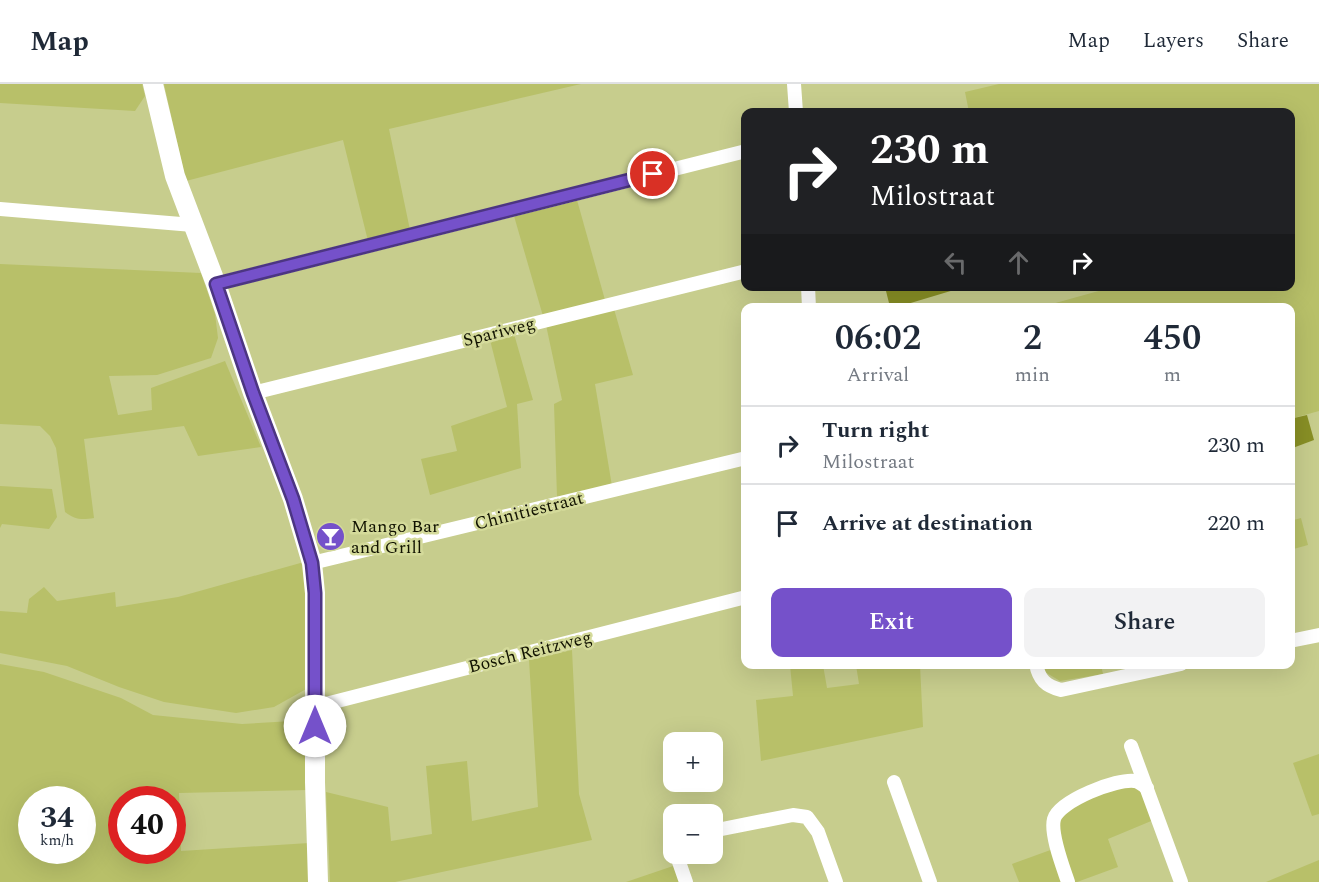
<!DOCTYPE html>
<meta charset="utf-8">
<style>
body{margin:0;font-family:Spectral,serif;background:#f2f2f3;color:#1f2937;height:100vh;display:flex;flex-direction:column;font-size:22px;white-space:nowrap}
*{box-sizing:border-box;margin:0}
p{font-size:20px;color:#747a83}
.icon{flex:none;width:33px;height:33px;fill:none;stroke:currentColor;stroke-width:2;stroke-linecap:round;stroke-linejoin:round}
.map{position:relative;flex:1;overflow:hidden}
.sheet{position:absolute;left:741px;top:219px;width:554px;height:366px;display:flex;flex-direction:column;background:#fff;border-radius:12px;box-shadow:0 6px 24px #0002}
.sheet>*{flex:none}
.top-card{position:absolute;left:741px;top:24px;width:554px;height:183px;border-radius:12px;box-shadow:0 6px 24px #0002;background:#202124;color:#fff;overflow:hidden}
.controls{position:absolute;left:663px;top:648px;display:grid;gap:12px}
.controls a{display:grid;place-items:center;width:60px;height:60px;border-radius:12px;background:#fff;box-shadow:0 6px 24px #0002;font-size:30px}
.speed{position:absolute;left:18px;top:702px;display:flex;gap:12px;font-size:30px;font-weight:700;text-align:center}
.speed>*{display:grid;place-content:center;width:78px;height:78px;border-radius:50%;background:#fff;box-shadow:0 6px 24px #0002;line-height:1}
.speed small{font-size:15px;font-weight:400}
.speed .limit{border:9px solid #d22;background:#fff;color:#111}
.pin{position:absolute;display:grid;place-items:center;width:51px;height:51px;color:#fff;margin:-26px;border:3px solid #fff;border-radius:50%;box-shadow:0 2px 6px #0007}
.me{position:absolute;width:66px;margin:-33px;rotate:0deg;stroke-linejoin:round;filter:drop-shadow(0 0 4px #0008)}
.turn{display:flex;align-items:center;gap:21px;height:126px;padding:0 30px;font-size:27px}
.turn .icon{width:78px;height:78px;stroke-width:2.5}
.turn b{display:block;font-size:42px;line-height:51px}
.lanes{display:flex;align-items:center;height:57px;padding:0 30px;background:#0003;justify-content:center;gap:30px;direction:ltr}
.lanes .off{opacity:.35}
.eta{display:flex;justify-content:space-evenly;align-items:center;height:102px;text-align:center}
.eta b{font-size:36px;font-weight:600;line-height:42px}
.primary-button{display:flex;gap:12px;margin-top:auto;padding:12px 30px}
.primary-button a{flex:1;height:69px;border-radius:12px;background:#7551ca;color:#fff;font-size:24px;font-weight:600;line-height:69px;text-align:center}
.primary-button a+a{background:#f2f2f3;color:#1f2937}
ul{padding:0;list-style:none}
li{display:flex;align-items:center;gap:18px;height:78px;padding:0 30px;border-top:2px solid #e0e1e3}
li div{flex:1}
li b{display:block;font-size:22px}
li em{font-style:normal}
header{display:flex;align-items:center;gap:36px;box-sizing:border-box;height:84px;padding:0 30px;background:#fff;border-bottom:2px solid #e0e1e3}
header strong{font-size:28px}
nav{display:flex;gap:33px;margin-inline-start:auto;font-size:21px}
.map>svg:first-child{display:block}
.green{fill:#b8c069;fill-rule:evenodd}
.forest{fill:#888f25}
.lines{fill:none;stroke-linecap:round;stroke-linejoin:round}
.street{stroke:#fff;stroke-width:14}
.secondary{stroke:#fff;stroke-width:20}
.route-casing{stroke:#4c3583;stroke-width:15}
.route{stroke:#7551ca;stroke-width:10}
.labels{text-anchor:middle;dominant-baseline:central;stroke-width:5;stroke-linejoin:round;paint-order:stroke}
.street-label{font-size:18px;fill:#111200;stroke:#d4da9a}
.poi-label{font-size:18px;fill:#111200;stroke:#d4da9a;text-anchor:start}
</style>
<header>
<strong>Map</strong>
<nav><a>Map</a><a>Layers</a><a>Share</a></nav>
</header>
<div class="map">
<svg width="1319" height="798" viewBox="0 0 1319 798">
<rect width="100%" height="100%" fill="#c7cd8d"/>
<g class="green">
<polygon points="0,0 142,0 145,12 135,27 0,19"/>
<polygon points="164,0 581,0 389,45 410,146 368,157 343,56 186,97"/>
<polygon points="999,0 1319,0 1319,327 1290,335 1290,224 1041,223 1113,203 1290,202 1290,28 969,28 965,8"/>
<polygon points="577,116 605,216 543,232 514,132"/>
<path d="M0,180l201,9 14,41 3,24 -7,20 -54,17 -48,1 9,39 34,-5 -1,-22 74,-27 36,86 -63,9 -14,-30 -100,13 10,79c-12,2 -19,2 -29,-6l-9,-64 -6,-12 -10,-10 -40,-2z"/>
<polygon points="614,225 633,291 595,300 612,402 557,413 554,320 562,316 546,241"/>
<polygon points="514,250 533,316 517,320 521,384 430,411 421,375 457,367 451,342 507,323 490,256"/>
<polygon points="0,402 52,405 57,433 49,445 2,440 0,444"/>
<polygon points="1301,434 1308,461 1290,466 1290,437"/>
<polygon points="304,478 307,488 308,604 274,623 236,629 164,618 119,603 67,582 0,569 0,527 27,529 29,515 44,503 57,517 115,508 116,523 178,513"/>
<polygon points="572,566 579,710 592,756 395,798 330,798 326,708 388,723 391,757 432,750 426,682 467,677 472,737 538,723 529,576"/>
<path d="M0,580l44,8 77,26 32,17 89,9 50,-3 13,4 2,5 1,60 -129,3 2,58 128,-8 1,39h-310zM32,716h50v50h-50zM122,716h50v50h-50z"/>
<polygon points="790,581 823,581 827,604 859,600 856,581 920,581 923,643 761,677 756,616 793,612"/>
<polygon points="1043,581 1101,581 1103,590 1060,597 1045,588"/>
<polygon points="1319,670 1319,730 1312,732 1293,679"/>
<path d="M1140,703l16,32 -48,20 10,28 -41,15h-6c-6,-17 -18,-53 -9,-69l50,-25z"/>
<polygon points="1056,764 1065,798 1019,798 1012,780"/>
<polygon points="1319,776 1319,798 1266,798"/>
<polygon points="676,781 682,798 626,798"/>
</g>
<g class="forest">
<polygon points="885,203 885,202 964,203 894,224 890,223"/>
<polygon points="1307,331 1314,356 1290,365 1290,335"/>
</g>
<g class="lines">
<g class="street">
<polyline points="794,0 796,28"/>
<polyline points="0,125 193,141"/>
<polyline points="216,200 746,67"/>
<polyline points="808,202 809,224"/>
<polyline points="253,309 746,187"/>
<polyline points="312,479 746,374"/>
<polyline points="1290,557 1319,551"/>
<path d="M1036,580c3,16 10,22 25,26l120,-26"/>
<polyline points="314,623 746,513"/>
<polyline points="1131,662 1181,798"/>
<polyline points="894,698 930,798"/>
<polyline points="712,747 793,731 807,733 818,748 836,798"/>
<polyline points="679,770 679,778 686,798"/>
<path d="M1068,798c-5,-15 -18,-48 -14,-63 5,-18 63,-41 81,-38 4,1 8,4 12,7"/>
</g>
<polyline class="secondary" points="153,0 175,92 216,200 253,309 293,415 312,479 315,509 315,698 318,798"/>
</g>
<g class="lines">
<defs>
<polyline id="route" points="315,642 315,509 312,479 293,415 253,309 216,200 653,90"/>
</defs>
<use href="#route" class="route-casing"/>
<use href="#route" class="route"/>
</g>
<defs>
<symbol id="bar-disc" viewBox="-11 -11 22 22"><circle r="9.5" fill="#7551ca" stroke="#d4da9a"/><path d="M-6-5H6L.8 .8V4.5H3.5V6h-7V4.5H-.8V.8Z" fill="#fff"/></symbol>
</defs>
<g fill-rule="evenodd">
<use href="#bar-disc" x="314" y="436" width="33" height="33"/>
</g>
<g class="labels">
<g class="street-label">
<text transform="translate(499 248) rotate(-14)">Spariweg</text>
<text transform="translate(529 427) rotate(-14)">Chinitiestraat</text>
<text transform="translate(530 568) rotate(-14)">Bosch Reitzweg</text>
</g>
<g class="poi-label">
<text x="351" y="442">Mango Bar<tspan x="351" dy="21">and Grill</tspan></text>
</g>
</g>
</svg>
<div class="controls">
<a>+</a>
<a>−</a>
</div>
<div class="speed"><div>34<small>km/h</small></div><div class="limit">40</div></div>
<div class="pin" style="left:653px;top:90px;background:#d93025"><svg class="icon" aria-label="arrive" viewBox="0 0 24 24"><path d="M6 21V4h12l-3 4 3 4H6"/></svg></div>
<svg class="me" style="left:315px;top:642px" viewBox="-20 -20 40 40"><circle r="19" fill="#fff"/><path d="M0-13L10 11 0 6-10 11z" fill="#7551ca"/></svg>
<div class="top-card">
<div class="turn"><svg class="icon" aria-label="right" viewBox="0 0 24 24"><path d="M7 20v-9h11M14 6l5 5-5 5"/></svg><div><b>230 m</b>Milostraat</div></div>
<div class="lanes"><svg class="icon off" aria-label="left" viewBox="0 0 24 24"><path d="M17 20v-9H6M10 6l-5 5 5 5"/></svg><svg class="icon off" aria-label="ahead" viewBox="0 0 24 24"><path d="M12 20V5M6 11l6-6 6 6"/></svg><svg class="icon" aria-label="right" viewBox="0 0 24 24"><path d="M7 20v-9h11M14 6l5 5-5 5"/></svg></div>
</div>
<section class="sheet">
<div class="eta">
<div><b>06:02</b><p>Arrival</p></div>
<div><b>2</b><p>min</p></div>
<div><b>450</b><p>m</p></div>
</div>
<ul>
<li><svg class="icon" aria-label="right" viewBox="0 0 24 24"><path d="M7 20v-9h11M14 6l5 5-5 5"/></svg><div><b>Turn right</b><p>Milostraat</p></div><em>230 m</em></li>
<li><svg class="icon" aria-label="arrive" viewBox="0 0 24 24"><path d="M6 21V4h12l-3 4 3 4H6"/></svg><div><b>Arrive at destination</b></div><em>220 m</em></li>
</ul>
<div class="primary-button"><a>Exit</a><a>Share</a></div>
</section>
</div>
